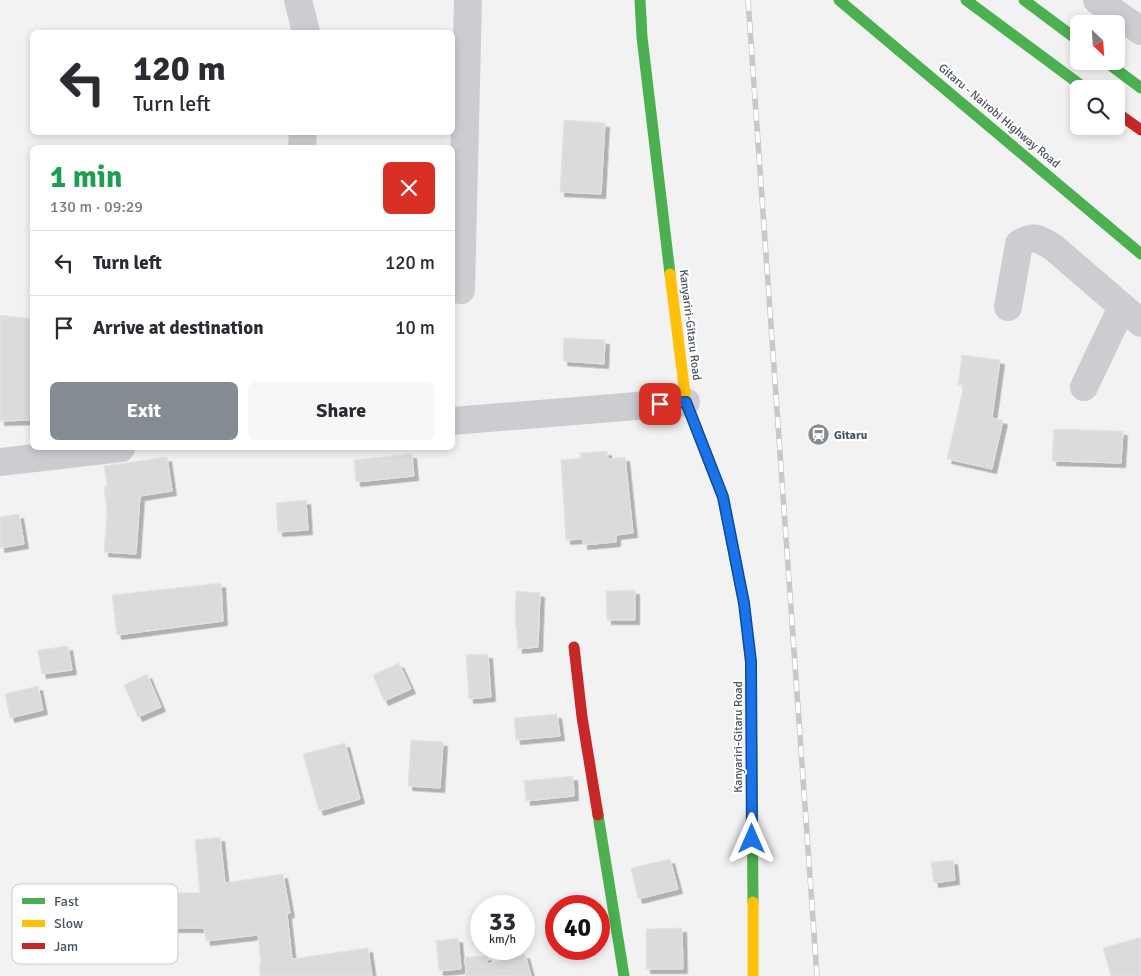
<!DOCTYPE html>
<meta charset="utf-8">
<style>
body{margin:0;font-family:Signika,sans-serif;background:#f7f7f7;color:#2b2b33;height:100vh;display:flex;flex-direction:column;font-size:19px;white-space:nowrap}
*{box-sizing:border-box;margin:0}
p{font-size:16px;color:#7c7c81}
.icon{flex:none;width:28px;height:28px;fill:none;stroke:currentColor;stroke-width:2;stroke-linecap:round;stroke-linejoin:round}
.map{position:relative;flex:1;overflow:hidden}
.side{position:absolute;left:30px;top:145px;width:425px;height:305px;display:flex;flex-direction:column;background:#fff;border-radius:8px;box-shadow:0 2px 8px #0003}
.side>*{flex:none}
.banner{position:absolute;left:30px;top:30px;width:425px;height:105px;border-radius:8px;box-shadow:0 2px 8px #0003;background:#fff;color:#2b2b33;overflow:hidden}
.needle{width:32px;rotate:155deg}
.buttons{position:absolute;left:1070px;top:15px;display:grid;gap:10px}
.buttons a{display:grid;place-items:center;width:55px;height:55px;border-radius:8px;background:#fff;box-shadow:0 2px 8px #0003;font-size:25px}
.speed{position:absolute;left:470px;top:895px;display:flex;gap:10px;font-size:25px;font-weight:700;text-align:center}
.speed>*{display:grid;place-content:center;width:65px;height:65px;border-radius:50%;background:#fff;box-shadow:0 2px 8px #0003;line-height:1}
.speed small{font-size:12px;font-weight:400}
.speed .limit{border:8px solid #d22;background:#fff;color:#111}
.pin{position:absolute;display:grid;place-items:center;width:42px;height:42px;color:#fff;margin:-21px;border-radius:10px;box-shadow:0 2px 8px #0006}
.me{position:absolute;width:55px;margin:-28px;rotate:0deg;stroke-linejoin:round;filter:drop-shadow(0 0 4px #0008)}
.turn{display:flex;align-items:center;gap:18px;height:105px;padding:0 20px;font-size:22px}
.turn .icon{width:65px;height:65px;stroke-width:2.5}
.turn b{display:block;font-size:35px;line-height:42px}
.round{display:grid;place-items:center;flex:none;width:52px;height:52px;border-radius:8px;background:#f7f7f7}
.head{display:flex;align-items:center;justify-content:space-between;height:85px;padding:0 20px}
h1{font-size:30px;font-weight:800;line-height:38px;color:#1e9e55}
.cta{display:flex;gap:10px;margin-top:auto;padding:10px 20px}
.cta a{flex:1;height:58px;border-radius:8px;background:#848b92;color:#fff;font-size:20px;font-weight:800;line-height:58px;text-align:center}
.cta a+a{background:#f7f7f7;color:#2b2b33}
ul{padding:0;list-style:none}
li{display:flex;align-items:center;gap:15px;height:65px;padding:0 20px;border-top:1px solid #e1e1e2}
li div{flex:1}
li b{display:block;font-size:19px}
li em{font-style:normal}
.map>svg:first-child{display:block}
.building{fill:#dbdbdc;stroke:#e3e4e5;filter:url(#shadow)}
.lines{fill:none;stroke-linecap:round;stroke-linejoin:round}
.street{stroke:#cbcdd0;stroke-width:28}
.fast{stroke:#4caf50;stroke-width:11}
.slow{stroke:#ffc107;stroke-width:11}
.jam{stroke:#c62828;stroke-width:11}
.rail-casing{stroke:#c7c8ca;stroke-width:5.5}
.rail{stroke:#fff;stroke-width:4;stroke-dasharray:11;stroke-linecap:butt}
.route-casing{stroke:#114b97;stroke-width:12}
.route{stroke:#1a73e8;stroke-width:9}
.labels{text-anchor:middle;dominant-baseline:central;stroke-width:4;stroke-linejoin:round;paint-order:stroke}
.street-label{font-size:12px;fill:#48535f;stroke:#fff}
.poi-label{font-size:12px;font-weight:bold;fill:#48535f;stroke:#fff;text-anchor:start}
.key{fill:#fff;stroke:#c8cbcf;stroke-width:1}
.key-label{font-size:14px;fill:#48535f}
</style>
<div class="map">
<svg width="1141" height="976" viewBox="0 0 1141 976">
<defs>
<filter id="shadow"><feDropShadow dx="4.5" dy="4.5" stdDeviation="0" flood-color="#0004"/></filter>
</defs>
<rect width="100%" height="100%" fill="#f2f2f2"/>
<g class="building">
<polygon points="564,120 605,123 601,194 560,192"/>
<polygon points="0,315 32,319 32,420 0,421"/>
<polygon points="564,338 605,340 604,364 563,361"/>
<polygon points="962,355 1000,360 992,418 1003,420 992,469 947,459 964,385 958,385"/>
<polygon points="1054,429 1123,431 1121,463 1052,461"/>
<polygon points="607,451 608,459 625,457 633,533 616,535 616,542 583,545 583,539 566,540 561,460 581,458 580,453"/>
<polygon points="412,454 414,476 356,482 354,460"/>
<polygon points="167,457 172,491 140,496 136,554 104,552 107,512 104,487 107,486 104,466"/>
<polygon points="306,500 308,530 278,532 276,503"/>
<polygon points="19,514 24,544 0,548 0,517"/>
<polygon points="221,583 223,621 117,635 112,595"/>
<polygon points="635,590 635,620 607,620 606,591"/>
<polygon points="516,591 540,593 538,647 518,649 515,616"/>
<polygon points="68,646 72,670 42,674 38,650"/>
<polygon points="488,654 491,697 469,699 466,655"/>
<polygon points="399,663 411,689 384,701 373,675"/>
<polygon points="147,674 161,707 138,717 124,685"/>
<polygon points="38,686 43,710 10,718 5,694"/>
<polygon points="557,714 560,736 516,740 514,718"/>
<polygon points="411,740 443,742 440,788 408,786"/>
<polygon points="345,743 360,799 319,811 303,754"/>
<polygon points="573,776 574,796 526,801 524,781"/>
<polygon points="220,837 225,883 283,874 290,913 287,914 292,959 368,948 372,976 260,976 259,964 261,964 258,935 206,941 204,928 149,928 149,892 200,893 195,840"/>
<polygon points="670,859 678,889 638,899 631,868"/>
<polygon points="953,860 955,880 934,883 931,862"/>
<polygon points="682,928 683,969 646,969 646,929"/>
<polygon points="1141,937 1141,976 1111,976 1103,948"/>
<polygon points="458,938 461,969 439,971 436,941"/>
<polygon points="525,954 531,976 466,976 465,957 487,956 487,964"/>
</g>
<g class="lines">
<g class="street">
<polyline points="298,0 306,32"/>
<polyline points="1097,0 1141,31"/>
<polyline points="302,148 303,132"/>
<polyline points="461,290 468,0"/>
<path d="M1008,307l11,-63c15,-10 21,-5 35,4l87,75"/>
<polyline points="1084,387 1122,307"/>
<polyline points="452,421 686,402"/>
<polyline points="0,462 121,448"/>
</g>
<g class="fast">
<polyline points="640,0 642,37 670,274"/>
<polyline points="839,0 1141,254"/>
<polyline points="966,0 1086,89"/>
<polyline points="1024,0 1079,41"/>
<polyline points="1105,61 1141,88"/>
<polyline points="710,464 723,497 744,603 751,662 753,902"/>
<polyline points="598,815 624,976"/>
</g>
<g class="slow">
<polyline points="670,274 686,402 710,464"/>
<polyline points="753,902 753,976"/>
</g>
<g class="jam">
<polyline points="1116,112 1141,130"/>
<polyline points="574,647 582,717 598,815"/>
</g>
<defs>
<polyline id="rail" points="748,0 817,976"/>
</defs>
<use href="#rail" class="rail-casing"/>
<use href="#rail" class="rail"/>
</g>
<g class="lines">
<defs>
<polyline id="route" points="660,404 686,402 723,497 744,603 751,662 752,839"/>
</defs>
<use href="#route" class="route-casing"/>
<use href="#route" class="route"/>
</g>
<defs>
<symbol id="station-disc" viewBox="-11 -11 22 22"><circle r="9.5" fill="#848b92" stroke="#fff"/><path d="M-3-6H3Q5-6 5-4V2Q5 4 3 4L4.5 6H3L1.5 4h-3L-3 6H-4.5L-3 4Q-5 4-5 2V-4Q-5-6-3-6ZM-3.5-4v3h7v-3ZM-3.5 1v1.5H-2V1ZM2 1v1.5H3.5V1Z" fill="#fff"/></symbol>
</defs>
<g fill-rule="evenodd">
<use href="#station-disc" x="806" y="422" width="25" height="25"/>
</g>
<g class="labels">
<g class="street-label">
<text transform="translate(999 116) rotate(40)">Gitaru - Nairobi Highway Road</text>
<text transform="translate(690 325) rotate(83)">Kanyariri-Gitaru Road</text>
<text transform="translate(738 737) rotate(-90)">Kanyariri-Gitaru Road</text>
</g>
<g class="poi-label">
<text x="834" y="435">Gitaru</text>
</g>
</g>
<rect x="12" y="884" width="166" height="80" rx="8" class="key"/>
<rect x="22" y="898" width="23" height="6" fill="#4caf50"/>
<rect x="22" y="920" width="23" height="7" fill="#ffc107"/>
<rect x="22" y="943" width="23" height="6" fill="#c62828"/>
<g class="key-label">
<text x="54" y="906">Fast</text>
<text x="54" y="928">Slow</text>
<text x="54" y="951">Jam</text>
</g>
</svg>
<div class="buttons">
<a><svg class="needle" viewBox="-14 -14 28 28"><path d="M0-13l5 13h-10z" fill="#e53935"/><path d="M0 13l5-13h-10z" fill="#7c7c81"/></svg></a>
<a><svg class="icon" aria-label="search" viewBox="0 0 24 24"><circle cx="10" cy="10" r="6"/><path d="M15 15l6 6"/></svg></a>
</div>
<div class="speed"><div>33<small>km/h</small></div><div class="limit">40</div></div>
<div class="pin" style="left:660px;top:404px;background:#d93025"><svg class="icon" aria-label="arrive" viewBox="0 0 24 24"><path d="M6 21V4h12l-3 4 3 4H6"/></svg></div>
<svg class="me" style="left:752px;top:839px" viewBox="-20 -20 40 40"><path d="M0-17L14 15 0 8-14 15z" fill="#1a73e8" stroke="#fff" stroke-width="4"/></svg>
<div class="banner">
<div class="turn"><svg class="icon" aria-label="left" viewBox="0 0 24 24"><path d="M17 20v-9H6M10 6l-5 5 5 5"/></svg><div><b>120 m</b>Turn left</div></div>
</div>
<section class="side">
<div class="head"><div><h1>1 min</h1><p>130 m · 09:29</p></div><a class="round" style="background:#d93025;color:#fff"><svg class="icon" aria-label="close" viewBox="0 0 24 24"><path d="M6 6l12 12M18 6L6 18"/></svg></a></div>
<ul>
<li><svg class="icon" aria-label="left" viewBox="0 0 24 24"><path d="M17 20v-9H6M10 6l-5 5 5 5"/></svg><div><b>Turn left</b></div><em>120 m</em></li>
<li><svg class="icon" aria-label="arrive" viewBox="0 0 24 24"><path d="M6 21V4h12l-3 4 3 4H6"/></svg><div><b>Arrive at destination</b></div><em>10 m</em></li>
</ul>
<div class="cta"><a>Exit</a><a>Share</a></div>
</section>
</div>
